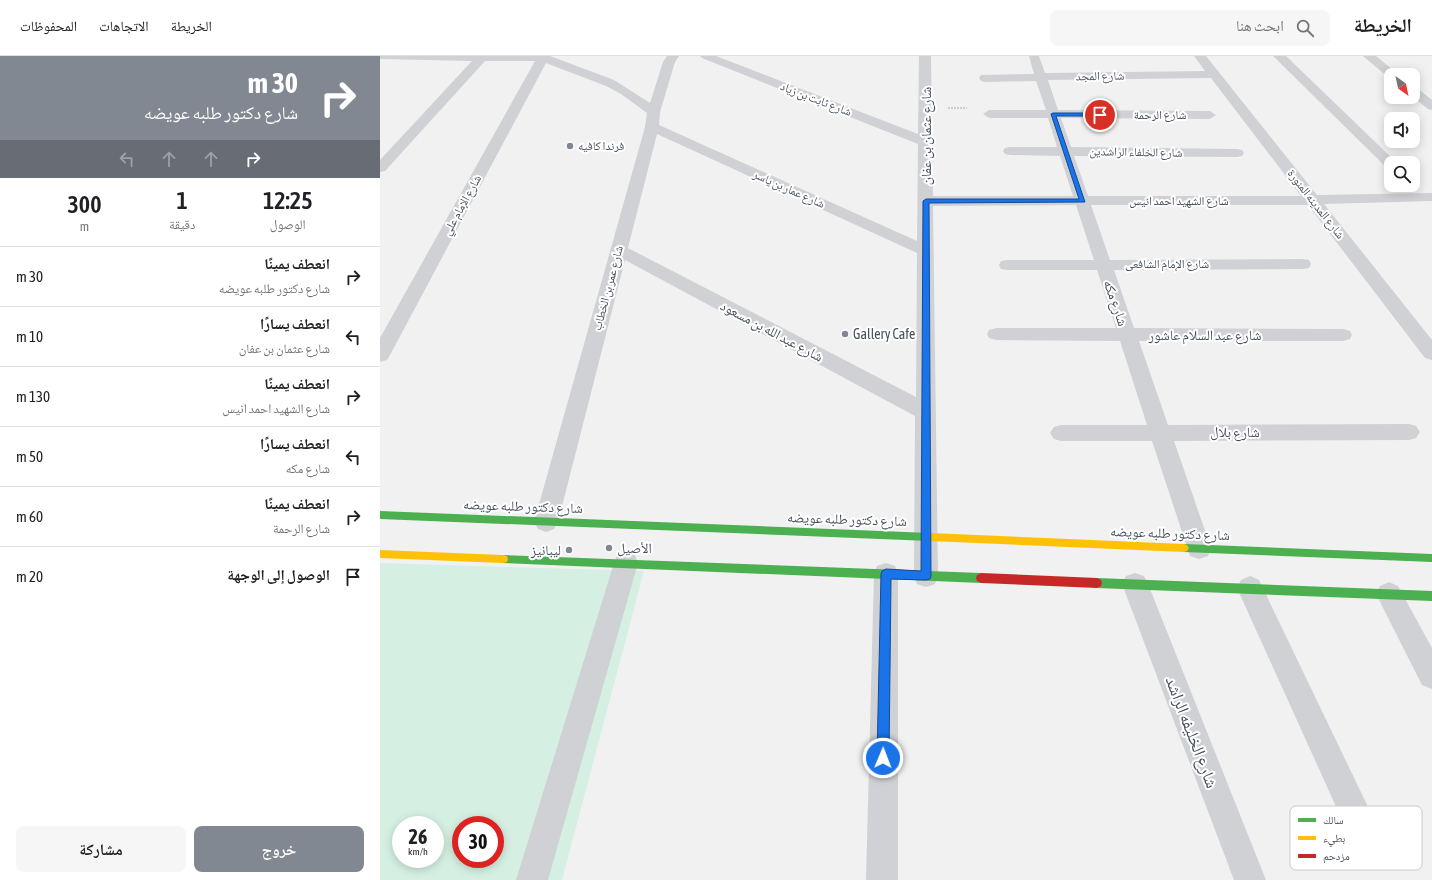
<!DOCTYPE html>
<html lang="ar">
<meta charset="utf-8">
<style>
body{margin:0;font-family:"Asap Condensed","Noto Naskh Arabic",sans-serif;background:#f6f6f6;color:#202124;direction:rtl;height:100vh;display:flex;flex-direction:column;font-size:15px;white-space:nowrap}
*{box-sizing:border-box;margin:0}
p{font-size:13px;color:#757577}
.icon{flex:none;width:22px;height:22px;fill:none;stroke:currentColor;stroke-width:2;stroke-linecap:round;stroke-linejoin:round}
.map{position:relative;flex:1;overflow:hidden;direction:ltr}
.details{display:flex;flex-direction:column;background:#fff;width:380px}
.details>*{flex:none}
.top-card{background:#828891;color:#fff;overflow:hidden}
.needle{width:26px;rotate:147deg}
.buttons{position:absolute;left:1004px;top:12px;display:grid;gap:8px}
.buttons a{display:grid;place-items:center;width:36px;height:36px;border-radius:8px;background:#fff;box-shadow:0 2px 10px #0003;font-size:20px}
.speed{position:absolute;left:12px;top:760px;display:flex;gap:8px;font-size:20px;font-weight:700;text-align:center}
.speed>*{display:grid;place-content:center;width:52px;height:52px;border-radius:50%;background:#fff;box-shadow:0 2px 10px #0003;line-height:1}
.speed small{font-size:10px;font-weight:400}
.speed .limit{border:6px solid #d22;background:#fff;color:#111}
.pin{position:absolute;display:grid;place-items:center;width:34px;height:34px;color:#fff;margin:-17px;border:2px solid #fff;border-radius:50%;box-shadow:0 1px 4px #0007}
.me{position:absolute;width:44px;margin:-22px;rotate:1deg;stroke-linejoin:round;filter:drop-shadow(0 0 3px #0008)}
.turn{display:flex;align-items:center;gap:14px;height:84px;padding:0 16px;font-size:18px}
.turn .icon{width:52px;height:52px;stroke-width:2.5}
.turn b{display:block;font-size:28px;line-height:34px}
.lanes{display:flex;align-items:center;height:38px;padding:0 16px;background:#0003;justify-content:center;gap:20px;direction:ltr}
.lanes .off{opacity:.35}
.eta{display:flex;justify-content:space-evenly;align-items:center;height:68px;text-align:center}
.eta b{font-size:24px;font-weight:600;line-height:28px}
.cta{display:flex;gap:8px;margin-top:auto;padding:8px 16px}
.cta a{flex:1;height:46px;border-radius:8px;background:#828891;color:#fff;font-size:16px;font-weight:600;line-height:46px;text-align:center}
.cta a+a{background:#f6f6f6;color:#202124}
ul{padding:0;list-style:none}
li{display:flex;align-items:center;gap:12px;height:60px;padding:0 16px;border-top:1px solid #e0e0e0}
li div{flex:1}
li b{display:block;font-size:15px}
li em{font-style:normal}
header{display:flex;align-items:center;gap:24px;box-sizing:border-box;height:56px;padding:0 20px;background:#fff;border-bottom:1px solid #e0e0e0}
header strong{font-size:19px}
nav{display:flex;gap:22px;margin-inline-start:auto;font-size:14px}
.search{width:280px;height:36px;background:#f6f6f6;display:flex;align-items:center;gap:10px;box-sizing:border-box;padding:0 14px;border-radius:8px;color:#757577;font-size:15px}
main{display:flex;flex:1;min-height:0}
.map>svg:first-child{display:block}
.green{fill:#d5f0e3;fill-rule:evenodd}
.lines{fill:none;stroke-linecap:round;stroke-linejoin:round}
.path{stroke:#bbc6c5;stroke-width:1.5;stroke-dasharray:2 1;stroke-linecap:butt}
.street{fill:#cfd1d4;fill-rule:evenodd}
.fast{fill:#4caf50;fill-rule:evenodd}
.slow{fill:#ffc107;fill-rule:evenodd}
.jam{fill:#c62828;fill-rule:evenodd}
.route{fill:#1a73e8;stroke:#114b97}
.poi-dot{fill:#828891;stroke:#fff;stroke-width:1.5}
.labels{text-anchor:middle;dominant-baseline:central;stroke-width:4;stroke-linejoin:round;paint-order:stroke}
.far-street-label{font-size:12px;fill:#47505d;stroke:#fff}
.far-poi-label{font-size:12px;fill:#47505d;stroke:#fff;text-anchor:start}
.street-label{font-size:14px;fill:#47505d;stroke:#fff}
.poi-label{font-size:14px;fill:#47505d;stroke:#fff;text-anchor:start}
.near-street-label{font-size:17px;fill:#47505d;stroke:#fff}
.key{fill:#fff;stroke:#c8cace;stroke-width:1}
.key-label{font-size:11px;fill:#47505d}
</style>
<header>
<strong>الخريطة</strong>
<div class="search"><svg class="icon" aria-label="search" viewBox="0 0 24 24"><circle cx="10" cy="10" r="6"/><path d="M15 15l6 6"/></svg>ابحث هنا</div>
<nav><a>الخريطة</a><a>الاتجاهات</a><a>المحفوظات</a></nav>
</header>
<main>
<div class="map">
<svg width="1052" height="824" viewBox="0 0 1052 824">
<rect width="100%" height="100%" fill="#f1f1f1"/>
<path class="green" d="M0,507l264,8 -82,309h-182zM21,769h34v34h-34zM81,769h34v34h-34z"/>
<g class="lines">
<polyline class="path" points="568,52 587,52"/>
<g class="street">
<path d="M0,0h170l64,24 36,23 13,-41 4,-6h12l-4,6 -15,50 -1,13 258,116 1,-97 -216,-86 -2,-2h16l202,78 1,-78h12l2,140h140l-13,-40 -50,-1 -5,-1 -2,-3 2,-3 5,-1h47l-9,-29h-59l-6,-4 6,-4h57l-10,-29 -51,1 -4,-1 -2,-3 2,-3 53,-1 -5,-18h10l6,17 160,-2 -11,-15h12l111,139 115,-2v8l-108,3 108,136v20l-7,-2 -117,-153h-217l19,55 193,-1 6,1 2,4 -2,4 -6,1 -189,1 20,58 209,1 7,2 2,4 -2,4 -7,2h-204l29,84 241,-1 7,2 4,6 -4,6 -7,2 -235,1 37,107 -3,8 -9,3 -9,-3 -38,-115h-91l-7,-2 -4,-6 4,-6 7,-2h86l-27,-84 -124,-1 -7,-2 -2,-4 2,-4 7,-2h120l-19,-58h-90l-6,-1 -2,-4 2,-4 6,-1h87l-18,-55 -143,1 5,370 -3,8 -9,3 -9,-3 -3,-8 1,-160 -290,-156 -67,262 -4,7 -8,3 -8,-3 -4,-7 111,-395 2,-14 -26,-19 -15,-8 -60,-23 -156,292 -3,5 -7,2v-24l155,-277h-50l-100,110 -5,1v-12l92,-99 -92,-2zM831,22l90,118h-213l-14,-40 163,1 5,-1 2,-3 -2,-3 -5,-1 -166,-2 -10,-29 149,1 6,-4 -6,-4 -152,-1 -10,-30zM277,78l260,119 -1,144 -288,-149z"/>
<polygon points="893,0 906,0 1017,107 1011,107 1011,112 1006,111"/>
<polygon points="983,0 996,0 1019,19 1011,19 1011,22 1009,22"/>
<polygon points="1033,31 1037,32 1052,44 1052,54 1048,53 1033,41"/>
<polygon points="246,496 255,499 258,507 168,824 136,824 234,507 237,499"/>
<polygon points="506,507 515,510 518,518 518,824 486,824 494,518 497,510"/>
<polygon points="755,517 764,520 768,528 886,824 854,824 742,528 746,520"/>
<polygon points="870,520 879,524 990,755 995,766 990,777 979,782 968,777 857,532 861,524"/>
<polygon points="1009,526 1018,530 1052,592 1052,633 1042,629 996,538 1000,530"/>
</g>
<g class="fast">
<polygon points="0,455 550,477 553,478 555,481 553,484 550,485 0,463"/>
<polygon points="804,488 1052,498 1052,506 804,496 801,495 799,492 801,489"/>
<polygon points="123,499 601,517 605,519 606,522 605,525 601,527 123,507 119,506 118,503 119,500"/>
<polygon points="717,522 1052,535 1052,545 717,532 713,530 712,527 713,524"/>
</g>
<g class="slow">
<polygon points="550,477 804,488 807,489 809,492 807,495 804,496 550,485 547,484 545,481 547,478"/>
<polygon points="0,494 123,499 127,500 128,503 127,506 123,507 0,502"/>
</g>
<polygon class="jam" points="601,517 717,522 721,524 722,527 721,530 717,532 601,527 597,525 596,522 597,519"/>
</g>
<polygon class="route" points="673,57 720,57 723,59 720,60 676,60 705,146 549,147 551,520 550,523 546,524 511,523 509,702 508,706 503,708 499,706 497,702 501,518 502,515 506,513 541,515 543,145 546,143 699,143 671,58"/>
<g class="poi-dot">
<circle cx="190" cy="90" r="4"/>
<circle cx="465" cy="278" r="4"/>
<circle cx="229" cy="492" r="4"/>
<circle cx="189" cy="494" r="4"/>
</g>
<g class="labels">
<g class="far-street-label">
<text transform="translate(720 20) rotate(-1)">شارع المجد</text>
<text transform="translate(436 43) rotate(21)">شارع ثابت بن زياد</text>
<text x="780" y="59">شارع الرحمة</text>
<text transform="translate(756 96) rotate(1)">شارع الخلفاء الراشدين</text>
<text transform="translate(409 133) rotate(24)">شارع عمار بن ياسر</text>
<text x="799" y="145">شارع الشهيد احمد انيس</text>
<text transform="translate(936 148) rotate(52)">شارع المدينه المنورة</text>
<text transform="translate(82 149) rotate(-61)">شارع الإمام علي</text>
<text x="787" y="208">شارع الإمام الشافعى</text>
<text transform="translate(228 232) rotate(-75)">شارع عمر بن الخطاب</text>
</g>
<g class="far-poi-label">
<text x="198" y="90">فرندا كافيه</text>
</g>
<g class="street-label">
<text transform="translate(546 80) rotate(-90)">شارع عثمان بن عفان</text>
<text transform="translate(736 247) rotate(71)">شارع مكه</text>
<text transform="translate(392 275) rotate(28)">شارع عبد الله بن مسعود</text>
<text x="825" y="279">شارع عبد السلام عاشور</text>
<text x="855" y="376">شارع بلال</text>
<text transform="translate(143 450) rotate(2)">شارع دكتور طلبه عويضه</text>
<text transform="translate(467 463) rotate(2)">شارع دكتور طلبه عويضه</text>
<text transform="translate(790 477) rotate(2)">شارع دكتور طلبه عويضه</text>
</g>
<g class="poi-label">
<text x="473" y="278">Gallery Cafe</text>
<text x="237" y="492">الأصيل</text>
<text x="181" y="494" text-anchor="end">ليبانيز</text>
</g>
<g class="near-street-label">
<text transform="translate(812 676) rotate(69)">شارع الخليفه الراشد</text>
</g>
</g>
<rect x="910" y="750" width="132" height="64" rx="6" class="key"/>
<rect x="918" y="762" width="18" height="4" fill="#4caf50"/>
<rect x="918" y="780" width="18" height="4" fill="#ffc107"/>
<rect x="918" y="798" width="18" height="4" fill="#c62828"/>
<g class="key-label">
<text x="943" y="768">سالك</text>
<text x="943" y="786">بطيء</text>
<text x="943" y="804">مزدحم</text>
</g>
</svg>
<div class="buttons">
<a><svg class="needle" viewBox="-14 -14 28 28"><path d="M0-13l5 13h-10z" fill="#e53935"/><path d="M0 13l5-13h-10z" fill="#757577"/></svg></a>
<a><svg class="icon" aria-label="sound" viewBox="0 0 24 24"><path d="M4 9h4l5-4v14l-5-4H4zM17 9q2 3 0 6"/></svg></a>
<a><svg class="icon" aria-label="search" viewBox="0 0 24 24"><circle cx="10" cy="10" r="6"/><path d="M15 15l6 6"/></svg></a>
</div>
<div class="speed"><div>26<small>km/h</small></div><div class="limit">30</div></div>
<div class="pin" style="left:720px;top:59px;background:#d93025"><svg class="icon" aria-label="arrive" viewBox="0 0 24 24"><path d="M6 21V4h12l-3 4 3 4H6"/></svg></div>
<svg class="me" style="left:503px;top:702px" viewBox="-20 -20 40 40"><circle r="17" fill="#1a73e8" stroke="#fff" stroke-width="3"/><path d="M0-11L8 9 0 5-8 9z" fill="#fff"/></svg>
</div>
<section class="details">
<div class="top-card">
<div class="turn"><svg class="icon" aria-label="right" viewBox="0 0 24 24"><path d="M7 20v-9h11M14 6l5 5-5 5"/></svg><div><b>30 m</b>شارع دكتور طلبه عويضه</div></div>
<div class="lanes"><svg class="icon off" aria-label="left" viewBox="0 0 24 24"><path d="M17 20v-9H6M10 6l-5 5 5 5"/></svg><svg class="icon off" aria-label="ahead" viewBox="0 0 24 24"><path d="M12 20V5M6 11l6-6 6 6"/></svg><svg class="icon off" aria-label="ahead" viewBox="0 0 24 24"><path d="M12 20V5M6 11l6-6 6 6"/></svg><svg class="icon" aria-label="right" viewBox="0 0 24 24"><path d="M7 20v-9h11M14 6l5 5-5 5"/></svg></div>
</div>
<div class="eta">
<div><b>12:25</b><p>الوصول</p></div>
<div><b>1</b><p>دقيقة</p></div>
<div><b>300</b><p>m</p></div>
</div>
<ul>
<li><svg class="icon" aria-label="right" viewBox="0 0 24 24"><path d="M7 20v-9h11M14 6l5 5-5 5"/></svg><div><b>انعطف يمينًا</b><p>شارع دكتور طلبه عويضه</p></div><em>30 m</em></li>
<li><svg class="icon" aria-label="left" viewBox="0 0 24 24"><path d="M17 20v-9H6M10 6l-5 5 5 5"/></svg><div><b>انعطف يسارًا</b><p>شارع عثمان بن عفان</p></div><em>10 m</em></li>
<li><svg class="icon" aria-label="right" viewBox="0 0 24 24"><path d="M7 20v-9h11M14 6l5 5-5 5"/></svg><div><b>انعطف يمينًا</b><p>شارع الشهيد احمد انيس</p></div><em>130 m</em></li>
<li><svg class="icon" aria-label="left" viewBox="0 0 24 24"><path d="M17 20v-9H6M10 6l-5 5 5 5"/></svg><div><b>انعطف يسارًا</b><p>شارع مكه</p></div><em>50 m</em></li>
<li><svg class="icon" aria-label="right" viewBox="0 0 24 24"><path d="M7 20v-9h11M14 6l5 5-5 5"/></svg><div><b>انعطف يمينًا</b><p>شارع الرحمة</p></div><em>60 m</em></li>
<li><svg class="icon" aria-label="arrive" viewBox="0 0 24 24"><path d="M6 21V4h12l-3 4 3 4H6"/></svg><div><b>الوصول إلى الوجهة</b></div><em>20 m</em></li>
</ul>
<div class="cta"><a>خروج</a><a>مشاركة</a></div>
</section>
</main>
